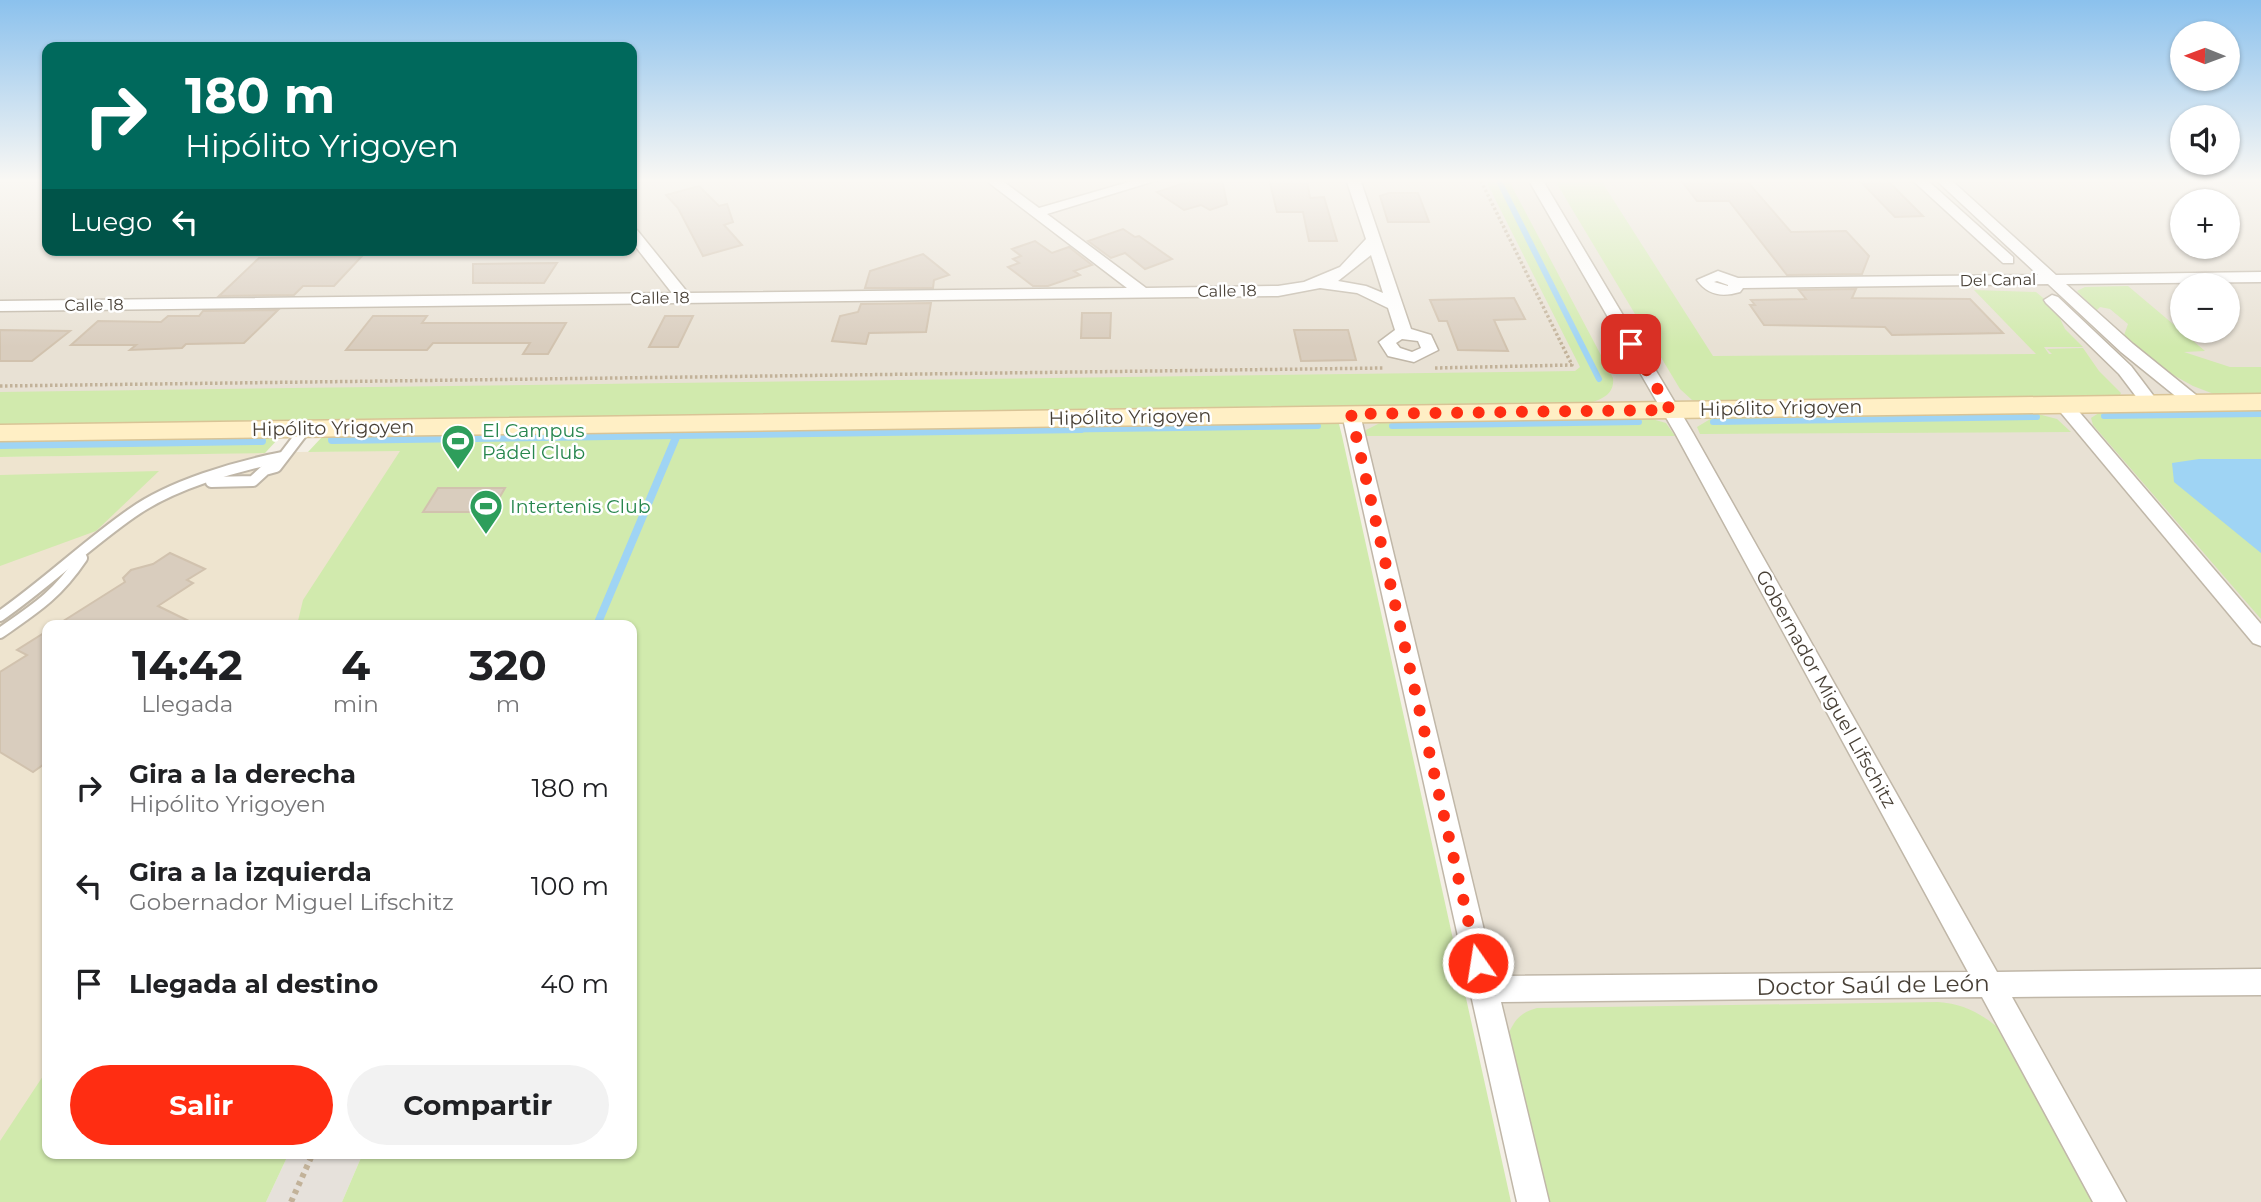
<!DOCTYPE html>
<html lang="es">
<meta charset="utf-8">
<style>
body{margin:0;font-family:Montserrat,sans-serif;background:#f2f2f2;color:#202124;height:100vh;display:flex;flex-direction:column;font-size:26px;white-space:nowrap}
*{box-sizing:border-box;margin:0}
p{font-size:23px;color:#757577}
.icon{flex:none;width:38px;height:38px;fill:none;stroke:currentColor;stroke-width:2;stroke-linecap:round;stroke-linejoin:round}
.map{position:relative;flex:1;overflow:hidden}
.details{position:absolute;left:42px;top:620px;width:595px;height:539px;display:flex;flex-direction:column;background:#fff;border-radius:14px;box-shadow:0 2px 5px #0004}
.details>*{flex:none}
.banner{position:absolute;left:42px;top:42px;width:595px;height:214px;border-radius:14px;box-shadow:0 2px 5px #0004;background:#00695c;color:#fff;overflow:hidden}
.needle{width:46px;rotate:271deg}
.controls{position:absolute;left:2170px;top:21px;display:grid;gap:14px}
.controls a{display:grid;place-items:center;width:70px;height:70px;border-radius:50%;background:#fff;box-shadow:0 2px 5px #0004;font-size:35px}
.pin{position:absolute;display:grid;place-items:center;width:60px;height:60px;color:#fff;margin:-30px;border-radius:14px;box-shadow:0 4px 10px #0006}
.me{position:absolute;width:77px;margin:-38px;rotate:347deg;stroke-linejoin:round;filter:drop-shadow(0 0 5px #0008)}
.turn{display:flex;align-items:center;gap:24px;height:147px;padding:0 28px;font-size:32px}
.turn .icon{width:91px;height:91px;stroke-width:2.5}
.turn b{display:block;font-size:49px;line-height:60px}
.then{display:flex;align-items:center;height:66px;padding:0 28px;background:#0003;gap:14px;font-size:26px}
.eta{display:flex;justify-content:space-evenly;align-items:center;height:119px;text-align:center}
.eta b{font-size:42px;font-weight:700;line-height:49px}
.cta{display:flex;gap:14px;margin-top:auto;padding:14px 28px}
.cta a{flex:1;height:80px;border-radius:42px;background:#ff2d12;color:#fff;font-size:28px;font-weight:700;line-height:80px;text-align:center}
.cta a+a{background:#f2f2f2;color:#202124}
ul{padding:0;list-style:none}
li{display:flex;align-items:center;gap:21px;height:98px;padding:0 28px}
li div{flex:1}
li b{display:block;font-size:26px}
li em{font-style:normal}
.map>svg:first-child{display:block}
.residential{fill:#e8e1d4;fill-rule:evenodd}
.industrial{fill:#e6e1db}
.education{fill:#eee4cf}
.green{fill:#d1eaad}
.water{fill:#9fd4f4}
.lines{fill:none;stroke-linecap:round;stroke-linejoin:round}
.stream-far1{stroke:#9fd4f4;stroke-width:6}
.stream{stroke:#9fd4f4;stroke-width:8}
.building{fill:#d9cdbe;stroke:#d1c2ae;stroke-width:2}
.service-far1-casing{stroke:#c0b7a8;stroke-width:10}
.service-casing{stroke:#c0b7a8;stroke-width:14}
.minor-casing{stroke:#c0b7a8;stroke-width:3}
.secondary-casing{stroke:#d9c496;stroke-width:3}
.path-far1{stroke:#c2b299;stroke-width:3.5;stroke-dasharray:2.5 2.5;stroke-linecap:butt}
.path{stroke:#c2b299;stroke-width:6;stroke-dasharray:4.5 4.5;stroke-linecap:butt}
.service-far1{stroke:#fff;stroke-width:8}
.service{stroke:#fff;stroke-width:10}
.minor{fill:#fff;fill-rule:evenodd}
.secondary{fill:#ffefc5;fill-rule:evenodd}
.route{stroke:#ff2d12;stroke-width:12;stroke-dasharray:0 21.6}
.labels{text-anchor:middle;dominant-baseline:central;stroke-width:5;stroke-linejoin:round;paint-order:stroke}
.far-street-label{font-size:16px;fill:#473f35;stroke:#fff}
.street-label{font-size:19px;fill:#473f35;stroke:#fff}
.leisure-label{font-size:19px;fill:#27864d;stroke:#fff;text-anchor:start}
.near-street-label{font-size:23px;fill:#473f35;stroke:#fff}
</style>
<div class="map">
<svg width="2261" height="1202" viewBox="0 0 2261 1202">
<rect width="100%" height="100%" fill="#f4efe6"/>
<path class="residential" d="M0,179h47v71h585v-71h1629v1023h-728l-182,-788 -1351,19zM2182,201h46v46h-46zM2182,285h46v46h-46z"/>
<polygon class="industrial" points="289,1153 363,1153 342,1202 266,1202"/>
<polygon class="education" points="666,446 589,625 47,625 47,1140 0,1141 0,457"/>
<g class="green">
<path d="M1485,179h23l105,199c2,18 -14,22 -29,27l-1584,21v-34l1575,-21 5,-4z"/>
<polygon points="1554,179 1600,179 1713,356 2036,354 1974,290 2036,292 2055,308 2065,329 2083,347 2044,347 2049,354 2052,354 2047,349 2083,348 2099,371 2121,393 2119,397 1703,403 1692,400 1680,389"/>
<polygon points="2128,286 2205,351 2184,352 2230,367 2261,367 2261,396 2219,396 2193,386 2166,371 2123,338 2128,324 2110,309 2100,307 2096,311 2077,291 2085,287"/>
<polygon points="2261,407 2261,619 2093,425 2091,418 2102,411"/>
<polygon points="2034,413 2057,419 2071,432 1700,434 1697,427 1712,418 1724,417"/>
<polygon points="1645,417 1666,423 1675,436 1366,436 1366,430 1384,421"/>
<polygon points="1335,421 1339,424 1342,436 1511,1202 342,1202 363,1153 632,1153 632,625 297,625 303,600 400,451 308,452 322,437"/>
<polygon points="275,435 278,439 265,453 0,457 0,440"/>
<polygon points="159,471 96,531 0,566 0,475"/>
<path d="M1938,1002c24,2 39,9 58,24l98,176h-547l-39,-167c7,-16 12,-22 29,-27z"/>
<polygon points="47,1070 47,1153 289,1153 266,1202 0,1202 0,1141"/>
</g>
<polygon class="water" points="2199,459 2261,459 2261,553 2174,482 2172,463"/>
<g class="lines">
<g class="stream-far1">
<polyline points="1498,179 1599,379"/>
<polyline points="2104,416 2261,414"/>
<polyline points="1713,422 2037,417"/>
<polyline points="1392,426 1639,422"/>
<polyline points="958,431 1318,426"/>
</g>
<g class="stream">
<polyline points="332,440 1081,429"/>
<polyline points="0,445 262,441"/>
<polyline points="597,625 677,435"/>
</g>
</g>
<g class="building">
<polygon points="1197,179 1222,179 1227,204 1210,210 1201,205 1184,210 1157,192"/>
<polygon points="1269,179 1307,180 1310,198 1324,197 1337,241 1309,241 1303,212 1277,212"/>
<polygon points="1745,179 1791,232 1846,231 1869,256 1862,274 1787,275 1729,201 1697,201 1681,180"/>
<polygon points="1858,179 1886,179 1923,216 1895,217"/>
<polygon points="699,186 719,206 727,204 733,222 724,225 742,245 703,256 678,208 666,195"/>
<polygon points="1389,193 1418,193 1429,222 1388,222 1380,196"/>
<polygon points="1123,229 1135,237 1139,236 1172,259 1145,269 1125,253 1111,258 1088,241"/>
<polygon points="1035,241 1052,253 1069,247 1092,265 1074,271 1080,275 1048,286 1033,286 1008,267 1019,263 1013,259 1021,256 1012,249"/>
<polygon points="923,254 949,275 934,280 933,288 865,288 870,271"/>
<polygon points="362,256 334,286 303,286 294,295 219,296 259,258"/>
<polygon points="557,263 544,283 473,283 473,264"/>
<polygon points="1856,289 1852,298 1970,299 2003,333 1892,335 1885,327 1764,325 1750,305 1755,305 1751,300 1806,299 1799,290"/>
<polygon points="1514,298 1525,319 1494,320 1508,351 1458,350 1447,321 1439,321 1430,300"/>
<polygon points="931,303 926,332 869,333 866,344 832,341 840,316 858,312 861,304"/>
<polygon points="278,310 244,343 186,344 182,348 130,350 136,345 71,345 98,321 161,322 168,316 199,316 203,311"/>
<polygon points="1082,313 1111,313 1110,338 1081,338"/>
<polygon points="373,316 427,316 422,323 566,323 548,354 523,354 530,343 433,343 427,350 346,350"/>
<polygon points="665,316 693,316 678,347 649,347"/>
<polygon points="0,330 70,331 32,361 0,361"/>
<polygon points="1294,330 1348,330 1356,360 1301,361"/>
<polygon points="438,488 505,488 491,512 423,512"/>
<polygon points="170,553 205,569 187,580 193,583 158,606 197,625 57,625 125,582 123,578 131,570 153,564"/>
<polygon points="47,631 47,762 33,772 0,752 0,672 27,655 17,650"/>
</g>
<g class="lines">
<defs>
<polyline id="service-far1" points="304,431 306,428"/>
<g id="service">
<polyline points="211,482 253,481 265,470 276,467 305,429"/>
<path d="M0,616c46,-32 86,-71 132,-103 39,-28 104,-47 151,-56"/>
<path d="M0,633c36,-25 57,-38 82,-75"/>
</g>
<g id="minor">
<path d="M984,179h16l39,29 100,-29h22l-114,35 99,74 132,-2 26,-4 36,-15 26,-28 -20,-60h14l51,150 20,6 7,15 -24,12 -26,-6 -9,-14 16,-12 -7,-22 -31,-15 -37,-5 -42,8 -1278,15v-10l672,-8 -40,-51v-13l5,1 51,63 439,-5zM1371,255l12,38 -17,-7 -28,-5zM1402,339l16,2 3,7 -9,4 -12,-4 -4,-5z"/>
<polygon points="1528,179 1542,179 1693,433 1997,972 2261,969 2261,995 2012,997 2126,1202 2093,1202 1982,997 1501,1002 1549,1202 1517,1202 1342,414 1345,410 1351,409 1360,414 1495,976 1968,972 1675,433"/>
<polygon points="1911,179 1926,179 2013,257 2013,263 2003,263"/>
<path d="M1935,179h15l106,96 205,-3v10l-195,2 67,60 68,55 3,4 -3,4h-12l-68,-55 -73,-68 -305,4 -3,4c-17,5 -32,4 -43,-12l21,-9 20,7 300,-3zM1717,281l11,4v1l-14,-4z"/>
<polygon points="2052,295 2058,297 2131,366 2159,403 2156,407 2144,407 2119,374 2046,303 2044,300"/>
<polygon points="2063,399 2069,400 2261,624 2261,646 2253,643 2057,408 2054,404"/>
</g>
<polygon id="secondary" points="2261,394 2261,410 0,441 0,425"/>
</defs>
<use href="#service-far1" class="service-far1-casing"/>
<use href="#service" class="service-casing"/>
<use href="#minor" class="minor-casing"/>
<use href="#secondary" class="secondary-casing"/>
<g class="path-far1">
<polyline points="1435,368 1572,365 1480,179"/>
<polyline points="0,386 1384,368"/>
</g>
<polyline class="path" points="291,1202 313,1153"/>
<use href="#service-far1" class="service-far1"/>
<use href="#service" class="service"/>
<use href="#minor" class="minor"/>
<use href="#secondary" class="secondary"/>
</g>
<linearGradient id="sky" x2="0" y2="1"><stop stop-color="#8bc1ed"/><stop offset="0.52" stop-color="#faf8f4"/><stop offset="1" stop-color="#faf8f4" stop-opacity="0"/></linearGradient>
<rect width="2261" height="347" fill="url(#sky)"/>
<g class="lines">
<polyline class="route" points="1478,963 1351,414 1670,410 1631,344"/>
</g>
<defs>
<symbol id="stadium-pin" viewBox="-11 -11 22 30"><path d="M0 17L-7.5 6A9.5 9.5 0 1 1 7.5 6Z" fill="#2e9e5b" stroke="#fff"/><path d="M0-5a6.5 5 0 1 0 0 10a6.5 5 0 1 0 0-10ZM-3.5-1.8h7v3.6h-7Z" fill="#fff"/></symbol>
</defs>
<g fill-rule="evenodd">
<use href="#stadium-pin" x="439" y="422" width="38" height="52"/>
<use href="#stadium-pin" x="467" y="487" width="38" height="52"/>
</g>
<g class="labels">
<g class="far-street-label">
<text transform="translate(1998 280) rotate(-1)">Del Canal</text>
<text transform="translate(1227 291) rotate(-1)">Calle 18</text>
<text transform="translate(660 298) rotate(-1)">Calle 18</text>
<text transform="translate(94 305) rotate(-1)">Calle 18</text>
</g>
<g class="street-label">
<text transform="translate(1781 408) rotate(-1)">Hipólito Yrigoyen</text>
<text transform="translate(1130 417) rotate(-1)">Hipólito Yrigoyen</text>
<text transform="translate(333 428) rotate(-1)">Hipólito Yrigoyen</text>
<text transform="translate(1826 689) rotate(61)">Gobernador Miguel Lifschitz</text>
</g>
<g class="leisure-label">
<text x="482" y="430">El Campus<tspan x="482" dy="22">Pádel Club</tspan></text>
<text x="510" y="506">Intertenis Club</text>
</g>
<g class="near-street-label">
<text transform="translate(1873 985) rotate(-1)">Doctor Saúl de León</text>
</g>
</g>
</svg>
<div class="controls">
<a><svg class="needle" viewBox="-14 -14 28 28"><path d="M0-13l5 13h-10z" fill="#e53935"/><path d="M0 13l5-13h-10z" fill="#757577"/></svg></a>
<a><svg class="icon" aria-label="sound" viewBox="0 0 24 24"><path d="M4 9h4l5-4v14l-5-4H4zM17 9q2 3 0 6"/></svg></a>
<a>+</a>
<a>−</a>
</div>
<div class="pin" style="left:1631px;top:344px;background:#d93025"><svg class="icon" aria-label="arrive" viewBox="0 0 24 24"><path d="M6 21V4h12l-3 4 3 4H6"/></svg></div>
<svg class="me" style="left:1478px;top:963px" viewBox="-20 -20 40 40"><circle r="17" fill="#ff2d12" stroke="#fff" stroke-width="3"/><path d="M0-11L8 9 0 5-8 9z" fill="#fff"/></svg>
<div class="banner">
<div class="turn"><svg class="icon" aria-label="right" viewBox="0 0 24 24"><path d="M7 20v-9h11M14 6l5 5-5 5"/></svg><div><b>180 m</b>Hipólito Yrigoyen</div></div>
<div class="then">Luego<svg class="icon" aria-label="left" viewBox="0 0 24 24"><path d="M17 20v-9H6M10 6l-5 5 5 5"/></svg></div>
</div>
<section class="details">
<div class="eta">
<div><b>14:42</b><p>Llegada</p></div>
<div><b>4</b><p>min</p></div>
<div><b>320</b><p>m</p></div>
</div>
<ul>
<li><svg class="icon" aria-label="right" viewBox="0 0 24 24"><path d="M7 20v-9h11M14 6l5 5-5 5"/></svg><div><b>Gira a la derecha</b><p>Hipólito Yrigoyen</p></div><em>180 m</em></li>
<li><svg class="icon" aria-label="left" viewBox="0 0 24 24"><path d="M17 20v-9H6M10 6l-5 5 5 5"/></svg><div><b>Gira a la izquierda</b><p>Gobernador Miguel Lifschitz</p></div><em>100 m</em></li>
<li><svg class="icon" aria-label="arrive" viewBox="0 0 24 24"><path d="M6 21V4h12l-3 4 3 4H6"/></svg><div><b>Llegada al destino</b></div><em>40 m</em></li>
</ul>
<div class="cta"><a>Salir</a><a>Compartir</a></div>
</section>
</div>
